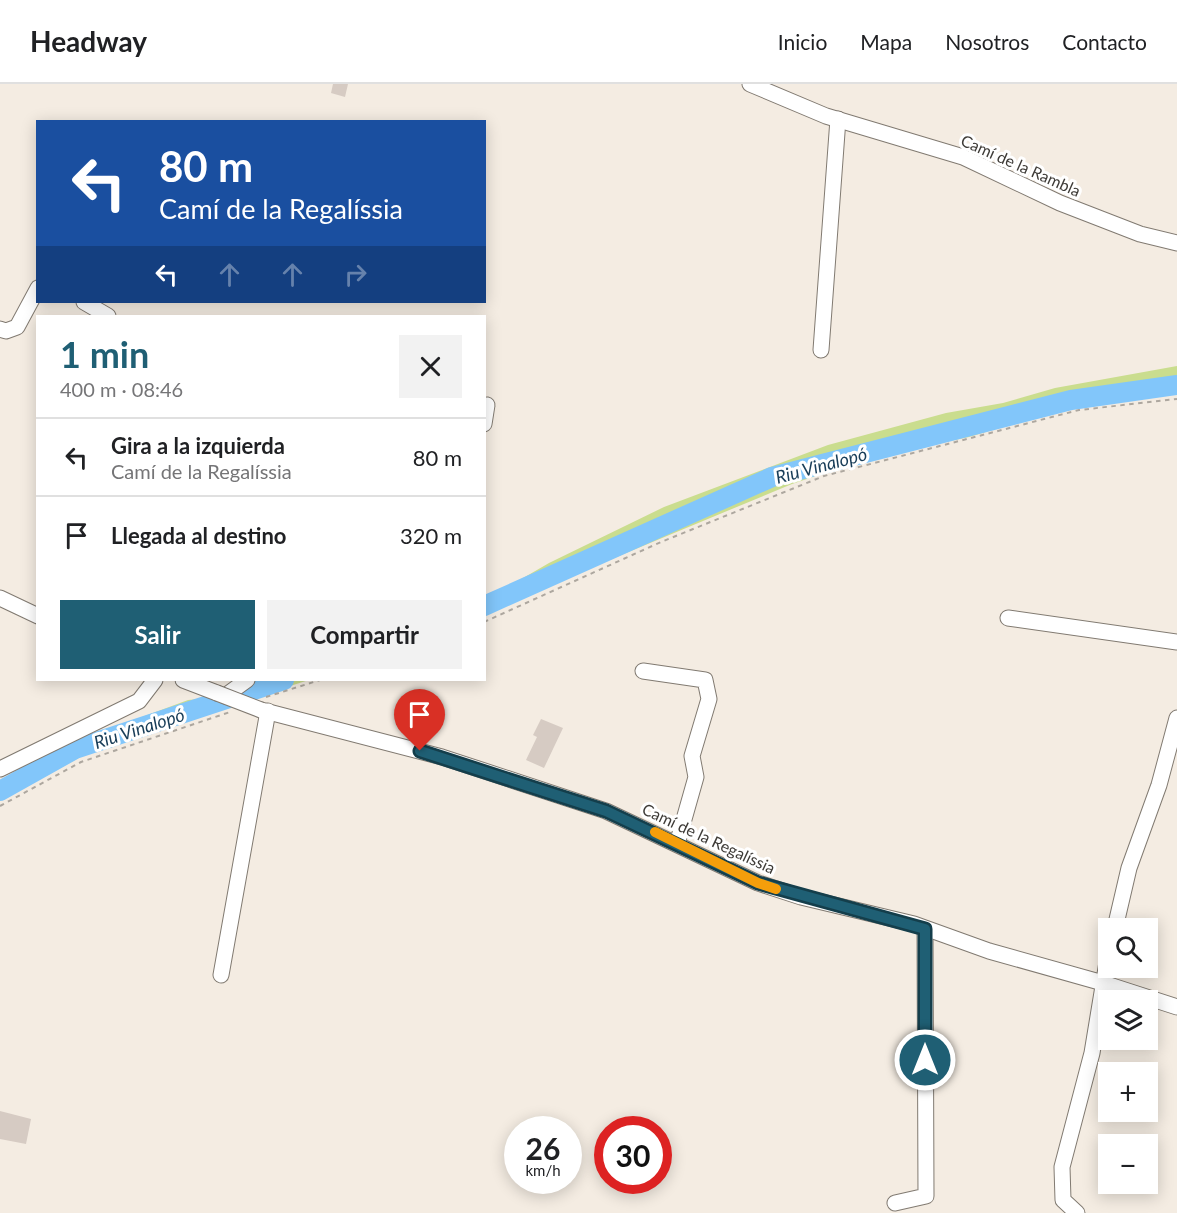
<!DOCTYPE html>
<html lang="es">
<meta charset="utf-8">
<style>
body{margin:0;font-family:Lato,sans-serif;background:#f2f2f2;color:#202124;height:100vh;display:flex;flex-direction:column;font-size:22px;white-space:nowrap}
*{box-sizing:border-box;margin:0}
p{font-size:20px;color:#757577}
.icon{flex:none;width:33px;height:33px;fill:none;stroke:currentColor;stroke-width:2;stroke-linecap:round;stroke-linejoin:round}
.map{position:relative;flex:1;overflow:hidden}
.sheet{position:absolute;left:36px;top:231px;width:450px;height:366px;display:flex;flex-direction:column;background:#fff;border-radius:0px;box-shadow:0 3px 15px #0003}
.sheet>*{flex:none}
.guide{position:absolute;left:36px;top:36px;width:450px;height:183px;border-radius:0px;box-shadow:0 3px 15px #0003;background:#1a4fa0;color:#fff;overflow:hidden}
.tools{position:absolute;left:1098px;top:834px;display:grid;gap:12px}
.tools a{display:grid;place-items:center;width:60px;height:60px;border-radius:0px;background:#fff;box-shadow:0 3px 15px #0003;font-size:30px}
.speed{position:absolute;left:504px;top:1032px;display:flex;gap:12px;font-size:30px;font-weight:700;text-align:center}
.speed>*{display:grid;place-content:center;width:78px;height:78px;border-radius:50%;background:#fff;box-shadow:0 3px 15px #0003;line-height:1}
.speed small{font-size:15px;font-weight:400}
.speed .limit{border:9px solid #d22;background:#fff;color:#111}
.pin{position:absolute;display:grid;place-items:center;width:51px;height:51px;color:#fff;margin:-62px -26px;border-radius:50% 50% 50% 0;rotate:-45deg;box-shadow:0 0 6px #0007}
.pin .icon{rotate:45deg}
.me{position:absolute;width:66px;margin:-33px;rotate:0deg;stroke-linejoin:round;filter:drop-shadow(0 0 4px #0008)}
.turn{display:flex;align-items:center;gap:21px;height:126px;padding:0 24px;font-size:27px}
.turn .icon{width:78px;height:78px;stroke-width:2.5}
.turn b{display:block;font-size:42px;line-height:51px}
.lanes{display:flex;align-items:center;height:57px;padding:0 24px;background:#0003;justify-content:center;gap:30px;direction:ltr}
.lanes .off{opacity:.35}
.round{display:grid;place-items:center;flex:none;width:63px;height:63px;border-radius:0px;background:#f2f2f2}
.headline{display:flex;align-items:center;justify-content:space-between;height:102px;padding:0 24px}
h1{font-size:36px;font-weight:700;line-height:45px;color:#1f5f74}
.action{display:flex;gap:12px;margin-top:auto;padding:12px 24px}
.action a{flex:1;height:69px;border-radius:0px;background:#1f5f74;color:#fff;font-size:24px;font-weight:700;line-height:69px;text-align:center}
.action a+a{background:#f2f2f2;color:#202124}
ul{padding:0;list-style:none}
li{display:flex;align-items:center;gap:18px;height:78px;padding:0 24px;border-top:2px solid #e0e0e0}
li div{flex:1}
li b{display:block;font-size:22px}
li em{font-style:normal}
header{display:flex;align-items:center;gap:36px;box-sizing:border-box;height:84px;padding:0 30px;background:#fff;border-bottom:2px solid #e0e0e0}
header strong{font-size:28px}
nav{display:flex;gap:33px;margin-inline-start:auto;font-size:21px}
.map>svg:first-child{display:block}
.green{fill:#cadd8e}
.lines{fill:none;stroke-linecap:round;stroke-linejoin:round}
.river{stroke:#82c6fa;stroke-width:20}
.building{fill:#d6cbc3}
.minor-casing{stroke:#817a71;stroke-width:17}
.path{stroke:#ada79f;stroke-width:2;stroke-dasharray:4.5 4.5;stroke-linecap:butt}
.minor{stroke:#fff;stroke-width:15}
.minor-bridge-casing{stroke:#817a71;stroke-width:17;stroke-linecap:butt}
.minor-bridge{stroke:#fff;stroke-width:15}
.route-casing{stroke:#143e4b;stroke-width:15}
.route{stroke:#1f5f74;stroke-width:10}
.slow{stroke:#f59e0b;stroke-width:10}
.labels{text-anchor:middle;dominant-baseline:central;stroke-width:6;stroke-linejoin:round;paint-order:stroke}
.street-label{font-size:16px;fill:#3e3b37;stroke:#fff}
.water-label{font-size:18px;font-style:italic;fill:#183d58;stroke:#fff}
</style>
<header>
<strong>Headway</strong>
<nav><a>Inicio</a><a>Mapa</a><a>Nosotros</a><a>Contacto</a></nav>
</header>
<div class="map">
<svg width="1177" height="1129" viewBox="0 0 1177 1129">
<rect width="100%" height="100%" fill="#f4ece2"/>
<g class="green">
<polygon points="1177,282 1177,309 1122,315 1052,328 969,353 872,373 792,400 578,489 485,531 485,516 549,479 664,423 828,361 946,329 1003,319 1055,304"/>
<polygon points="257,596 309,596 265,610 243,606"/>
<polygon points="199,615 220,625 84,671 0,717 0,698 80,656 188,616"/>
</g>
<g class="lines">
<g class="river">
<polyline points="484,522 772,393 1071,316 1177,301"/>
<polyline points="0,707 75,665 284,596"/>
</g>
</g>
<g class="building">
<polygon points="333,0 348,0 345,13 331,9"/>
<polygon points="541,635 563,644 544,684 526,676 537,653 533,651"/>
<polygon points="0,1027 31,1035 26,1060 0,1055"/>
</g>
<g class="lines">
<defs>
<g id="minor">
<polyline points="750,0 826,32 963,73 1060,119 1140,150 1177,159"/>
<polyline points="84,218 108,232"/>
<polyline points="0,245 6,247 17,243 38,204"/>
<polyline points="821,266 838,35"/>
<polyline points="484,340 487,321"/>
<polyline points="0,514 38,532"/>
<polyline points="1008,534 1177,558"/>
<polyline points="643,587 705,596 709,615 692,672 696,693 677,760"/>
<polyline points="183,596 217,609"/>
<polyline points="225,612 247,596"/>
<polyline points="261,626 442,673 606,727 758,799 801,813 914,840 989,867 1103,899 1177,923"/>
<polyline points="0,685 139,617 155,596"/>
<polyline points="1115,844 1129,784 1159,701 1177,634"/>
<polyline points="221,891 268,627"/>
<polyline points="895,1119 926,1112 925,845"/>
<polyline points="1077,1129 1063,1116 1062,1083 1092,969 1108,872"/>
</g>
</defs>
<use href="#minor" class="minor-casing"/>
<g class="path">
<polyline points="484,538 661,458 824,392 1079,326 1177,315"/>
<polyline points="266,613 320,596"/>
<polyline points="0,722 81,678 230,628"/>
</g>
<use href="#minor" class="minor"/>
<defs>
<polyline id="minor-bridge" points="217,609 261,626"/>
</defs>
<use href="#minor-bridge" class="minor-bridge-casing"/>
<use href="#minor-bridge" class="minor-bridge"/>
</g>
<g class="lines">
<defs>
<polyline id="route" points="420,667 606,727 758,799 925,845 925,976"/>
</defs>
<use href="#route" class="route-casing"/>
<use href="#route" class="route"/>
<polyline class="slow" points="655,748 758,799 776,805"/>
</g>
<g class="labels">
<g class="street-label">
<text transform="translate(1021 81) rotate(24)">Camí de la Rambla</text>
<text transform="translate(709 754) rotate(25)">Camí de la Regalíssia</text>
</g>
<g class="water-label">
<text transform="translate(821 381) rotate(-15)">Riu Vinalopó</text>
<text transform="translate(139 644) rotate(-18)">Riu Vinalopó</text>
</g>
</g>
</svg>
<div class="tools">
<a><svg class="icon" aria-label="search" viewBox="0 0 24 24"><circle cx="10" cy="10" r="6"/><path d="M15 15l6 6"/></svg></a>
<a><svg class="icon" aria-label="layers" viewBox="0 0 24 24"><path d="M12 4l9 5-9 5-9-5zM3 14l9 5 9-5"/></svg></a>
<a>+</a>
<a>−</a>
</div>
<div class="speed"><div>26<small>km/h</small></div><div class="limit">30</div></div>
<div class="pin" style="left:420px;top:667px;background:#d93025"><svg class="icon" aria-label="arrive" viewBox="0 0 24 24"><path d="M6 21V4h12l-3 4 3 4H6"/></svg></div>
<svg class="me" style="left:925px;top:976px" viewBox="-20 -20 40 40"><circle r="17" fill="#1f5f74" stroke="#fff" stroke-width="3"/><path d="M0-11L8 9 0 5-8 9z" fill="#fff"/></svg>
<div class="guide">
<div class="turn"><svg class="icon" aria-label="left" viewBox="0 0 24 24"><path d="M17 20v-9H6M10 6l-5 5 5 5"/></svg><div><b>80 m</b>Camí de la Regalíssia</div></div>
<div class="lanes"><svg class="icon" aria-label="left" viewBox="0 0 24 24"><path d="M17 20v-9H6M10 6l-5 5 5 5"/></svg><svg class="icon off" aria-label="ahead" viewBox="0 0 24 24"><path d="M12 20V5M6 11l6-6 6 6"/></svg><svg class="icon off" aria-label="ahead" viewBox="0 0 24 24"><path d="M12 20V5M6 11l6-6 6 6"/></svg><svg class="icon off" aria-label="right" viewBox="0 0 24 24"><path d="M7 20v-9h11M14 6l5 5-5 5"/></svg></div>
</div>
<section class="sheet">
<div class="headline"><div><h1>1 min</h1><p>400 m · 08:46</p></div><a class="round"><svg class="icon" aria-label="close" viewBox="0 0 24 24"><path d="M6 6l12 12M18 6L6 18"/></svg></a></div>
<ul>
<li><svg class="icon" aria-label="left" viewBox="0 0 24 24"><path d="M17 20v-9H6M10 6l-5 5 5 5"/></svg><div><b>Gira a la izquierda</b><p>Camí de la Regalíssia</p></div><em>80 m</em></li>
<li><svg class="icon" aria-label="arrive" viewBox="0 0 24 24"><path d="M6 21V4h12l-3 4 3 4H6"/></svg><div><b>Llegada al destino</b></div><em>320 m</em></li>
</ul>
<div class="action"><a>Salir</a><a>Compartir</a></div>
</section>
</div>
